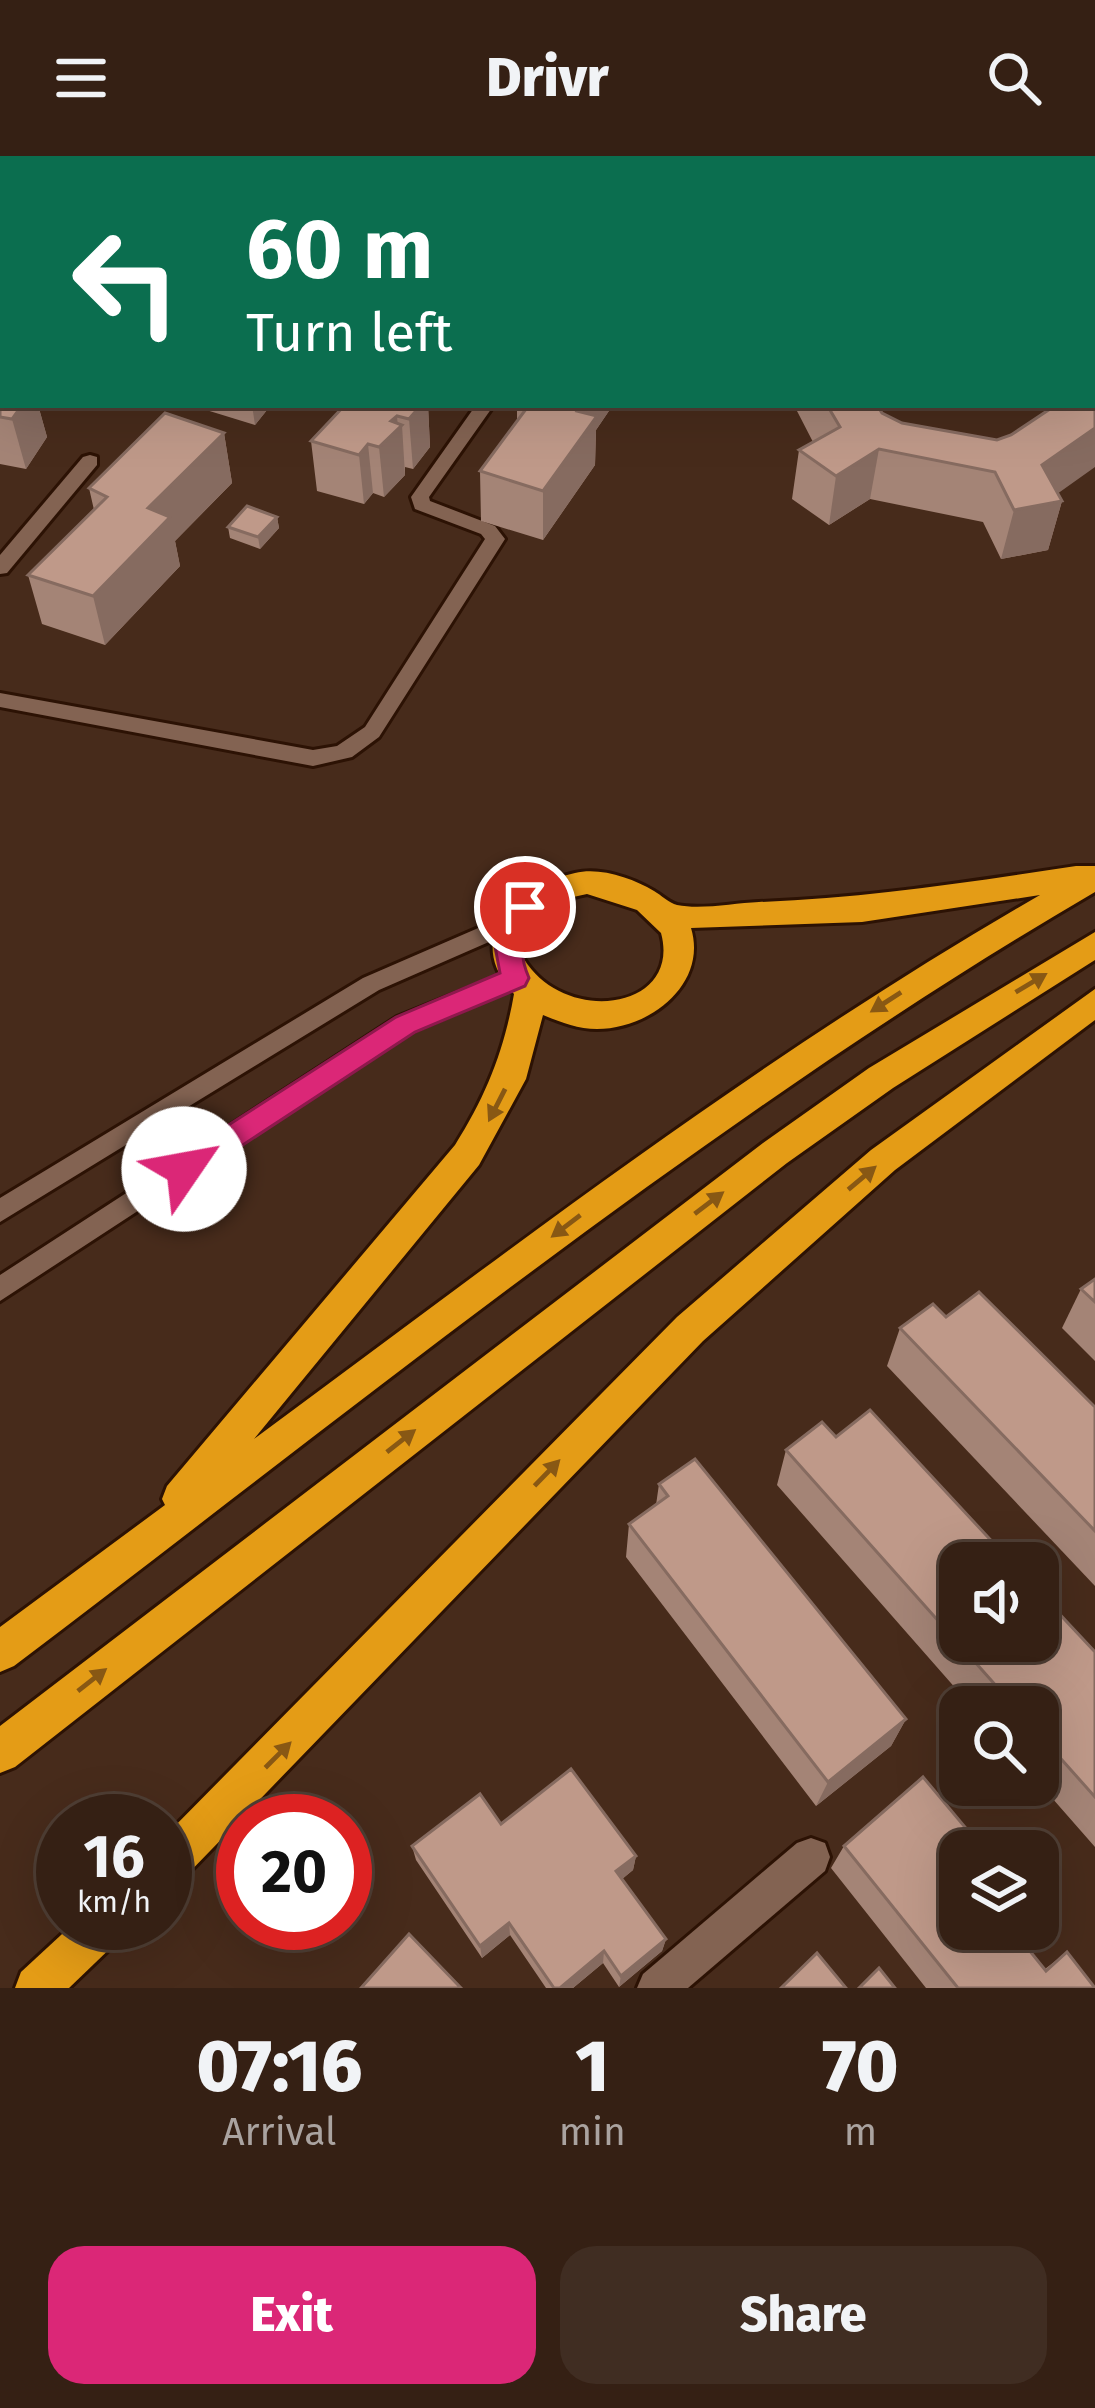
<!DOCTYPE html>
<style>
body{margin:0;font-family:"Fira Sans",sans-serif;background:#402d22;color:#f1f3f6;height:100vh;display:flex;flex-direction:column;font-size:45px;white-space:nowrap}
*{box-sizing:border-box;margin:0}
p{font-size:39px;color:#aaa3a0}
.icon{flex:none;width:66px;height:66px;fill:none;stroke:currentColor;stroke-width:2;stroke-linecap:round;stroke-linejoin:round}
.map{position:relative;height:1832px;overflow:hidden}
.panel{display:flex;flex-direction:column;background:#352014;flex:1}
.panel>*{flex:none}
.banner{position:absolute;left:0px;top:0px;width:1095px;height:252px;box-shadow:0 12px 48px #0002,0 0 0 3px #4f3e34;background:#0b6e4f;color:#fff;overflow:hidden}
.controls{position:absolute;left:939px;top:1386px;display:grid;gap:24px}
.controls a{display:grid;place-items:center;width:120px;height:120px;border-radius:24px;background:#352014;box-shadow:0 12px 48px #0002,0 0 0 3px #4f3e34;font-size:60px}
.speed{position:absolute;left:36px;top:1638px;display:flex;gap:24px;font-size:60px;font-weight:700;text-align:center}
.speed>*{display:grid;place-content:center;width:156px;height:156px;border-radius:50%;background:#352014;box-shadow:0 12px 48px #0002,0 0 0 3px #4f3e34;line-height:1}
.speed small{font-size:30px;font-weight:400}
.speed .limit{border:18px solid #d22;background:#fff;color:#111}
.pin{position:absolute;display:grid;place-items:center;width:102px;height:102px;color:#fff;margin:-51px;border:6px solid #fff;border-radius:50%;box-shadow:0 3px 12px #0007}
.me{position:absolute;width:132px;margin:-66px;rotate:57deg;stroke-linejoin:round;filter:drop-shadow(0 0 9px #0008)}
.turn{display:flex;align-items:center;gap:42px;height:252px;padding:0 48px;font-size:54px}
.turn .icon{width:156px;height:156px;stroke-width:2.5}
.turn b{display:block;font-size:84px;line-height:102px}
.eta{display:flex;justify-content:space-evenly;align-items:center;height:204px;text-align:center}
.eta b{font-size:72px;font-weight:800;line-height:84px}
.cta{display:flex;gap:24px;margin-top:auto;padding:24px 48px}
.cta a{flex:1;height:138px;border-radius:36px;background:#db2777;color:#fff;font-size:48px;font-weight:800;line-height:138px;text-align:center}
.cta a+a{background:#402d22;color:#f1f3f6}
header{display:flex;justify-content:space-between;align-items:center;height:156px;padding:0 48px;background:#352014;font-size:54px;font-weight:800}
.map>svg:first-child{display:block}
.green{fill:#3b4629}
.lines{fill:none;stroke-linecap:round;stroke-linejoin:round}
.service-casing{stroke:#2c1204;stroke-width:6}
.minor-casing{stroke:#2c1204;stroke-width:6}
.trunk-casing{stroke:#2c1204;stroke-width:6}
.service{fill:#836352;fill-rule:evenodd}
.minor{fill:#836352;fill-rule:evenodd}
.trunk{fill:#e49c16;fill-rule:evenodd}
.wall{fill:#a48476}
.shaded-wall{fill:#866b60}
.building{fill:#bf9989;stroke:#866b60;stroke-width:3}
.oneway{fill:#885814}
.route{fill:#db2777;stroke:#8e194d;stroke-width:3}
</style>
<header><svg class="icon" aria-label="menu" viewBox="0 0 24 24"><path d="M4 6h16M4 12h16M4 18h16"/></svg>Drivr<svg class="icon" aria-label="search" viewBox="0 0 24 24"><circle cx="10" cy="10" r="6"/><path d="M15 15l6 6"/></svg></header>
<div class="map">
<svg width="1095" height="1832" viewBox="0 0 1095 1832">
<rect width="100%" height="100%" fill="#472b1b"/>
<polygon class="green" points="0,0 632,0 3,3 0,127"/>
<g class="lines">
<defs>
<g id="service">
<polygon points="698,0 717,0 696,3"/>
<polygon points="3,98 3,108 0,109 0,99"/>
<rect x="0" y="144" width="3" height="10"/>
<polygon points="0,184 3,185 3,195 0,194"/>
<polygon points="476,249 494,249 429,341 430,345 495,370 505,383 379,581 352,601 313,610 0,551 0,537 313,594 337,590 365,571 485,383 481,378 415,353 411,341"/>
<polygon points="90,299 97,301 97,309 7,417 0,418 0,399 83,301"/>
<polygon points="513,757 521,760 524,766 521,772 379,834 0,1066 0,1042 363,822"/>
<polygon points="516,813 524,816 528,822 524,828 413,875 0,1145 0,1119 397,861"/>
</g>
<polygon id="minor" points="811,1682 825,1687 830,1701 825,1715 688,1832 637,1832 643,1818 797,1687"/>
<g id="trunk">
<path d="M1076,710h19v26c-383,224 -728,507 -1081,774l-14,6v-45l165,-122 -3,-6 5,-13 288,-341c31,-49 49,-94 59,-151 -53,-57 2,-108 61,-121 25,-6 57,5 79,18 7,4 15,12 23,14 24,5 57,-2 82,-3 107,-4 211,-20 317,-36zM587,738l50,16 24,23c21,77 -96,93 -137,26 2,-41 25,-58 63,-65zM1040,739c-277,159 -529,354 -786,544l225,-274 47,-86 17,-64c17,7 35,14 54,14 53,0 111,-45 94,-101l171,-6z"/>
<polygon points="1095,776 1095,804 893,932 787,1007 15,1611 0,1617 0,1570 763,987 869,912"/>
<polygon points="1095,833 1095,864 895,1014 703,1185 180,1726 165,1733 165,1680 677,1161 871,994"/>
<polygon points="74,1767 128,1767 121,1782 69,1832 15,1832 21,1816"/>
</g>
</defs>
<use href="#service" class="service-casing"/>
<use href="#minor" class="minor-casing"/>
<use href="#trunk" class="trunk-casing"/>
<use href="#service" class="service"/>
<use href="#minor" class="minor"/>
<use href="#trunk" class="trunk"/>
</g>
<g class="wall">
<polygon points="829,0 953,0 954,3 844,3"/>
<polygon points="1092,98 1095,98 1095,184 1092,180"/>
<polygon points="0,215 3,249 38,249 47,281 26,313 0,308"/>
<polygon points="190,249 271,249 255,269"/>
<polygon points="345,249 428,249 430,291 413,313 405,311 405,319 384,341 373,337 364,348 317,335 311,285"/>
<polygon points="517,249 613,249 596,274 595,309 543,384 481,365 480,315 517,265"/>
<polygon points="772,249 877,249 882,257 902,267 1058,338 1062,345 1048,394 1001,403 983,366 870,343 829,369 792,343 799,294 813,286 797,255"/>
<polygon points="224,277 232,327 175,385 180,410 105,489 42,468 28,419 94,354 89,332"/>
<polygon points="277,361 279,372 260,393 230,382 228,371"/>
<polygon points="1095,1123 1095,1205 1062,1172 1081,1133"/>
<polygon points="946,1161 1095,1251 1095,1430 887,1210 900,1172"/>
<polygon points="836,1281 1095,1496 1095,1691 1038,1626 1038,1551 972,1551 777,1329 786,1294"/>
<polygon points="659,1328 906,1563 891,1590 816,1650 626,1401 629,1368 656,1349"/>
<polygon points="501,1668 636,1700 633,1714 622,1723 666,1783 662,1795 619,1831 603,1807 573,1832 546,1832 510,1779 482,1802 416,1704 412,1690"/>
<polygon points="844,1690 960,1773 1045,1813 1067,1796 1095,1832 926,1832 831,1712"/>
</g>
<g class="shaded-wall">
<polygon points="22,249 38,249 47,281 26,313 12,263"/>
<polygon points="252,249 271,249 255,269"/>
<polygon points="415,249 428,249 430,291 413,313 409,263"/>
<polygon points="581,249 613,249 596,274 595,309 543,384 543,335"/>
<polygon points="397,260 398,273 402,269 405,319 384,341 379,291 391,265"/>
<polygon points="1095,272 1095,311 1043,348 1062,345 1048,394 1001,403 1014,354 1042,309"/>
<polygon points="224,277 232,327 175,385 180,410 105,489 93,440 148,352"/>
<polygon points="368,288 373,337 364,348 359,299"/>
<polygon points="879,293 870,343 829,369 836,320"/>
<polygon points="277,361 279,372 260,393 258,381"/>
<polygon points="906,1563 891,1590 816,1650 828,1626"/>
<polygon points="636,1700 633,1714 615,1729 616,1715"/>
<polygon points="509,1767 510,1779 482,1802 480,1790"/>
<polygon points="666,1783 662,1795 619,1831 621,1820"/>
<polygon points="604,1795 603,1807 573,1832 560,1832"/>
</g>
<g class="building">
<polygon points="908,0 953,0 954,3 909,3"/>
<polygon points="1092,98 1095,98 1095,126 1092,125"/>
<polygon points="0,215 3,216 3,249 22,249 12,263 0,261"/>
<polygon points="1095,223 1095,272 1042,309 1062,345 1014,354 995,316 879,293 836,320 799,294 840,271 827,249 877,249 882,257 902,267 997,284 1011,279 1056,249 1092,249 1092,225"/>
<polygon points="345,249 421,249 409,263 397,260 391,265 402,269 379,291 368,288 359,299 311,285"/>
<polygon points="529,249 581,249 577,255 597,260 543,335 480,315"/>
<polygon points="165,257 224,277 148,352 170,361 93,440 28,419 107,341 89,332"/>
<polygon points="247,350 277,361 258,381 228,371"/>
<polygon points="1095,1123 1095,1146 1081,1133"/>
<polygon points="979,1136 1095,1251 1095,1375 900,1172 933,1148 946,1161"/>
<polygon points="870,1254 1012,1407 960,1407 960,1485 1038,1485 1038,1435 1095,1496 1095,1641 1038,1577 1038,1551 1015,1551 786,1294 822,1266 836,1281"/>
<polygon points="695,1303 906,1563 828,1626 629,1368 668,1340 659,1328"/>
<polygon points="571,1613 636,1700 616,1715 666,1783 621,1820 604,1795 560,1832 554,1832 509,1767 480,1790 412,1690 480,1638 501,1668"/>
<polygon points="923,1621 985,1695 960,1695 960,1773 1012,1773 1046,1815 1067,1796 1095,1832 958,1832 844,1690"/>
<polygon points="409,1778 461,1832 361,1832"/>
<polygon points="817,1797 846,1832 781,1832"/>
<polygon points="879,1812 895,1832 859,1832"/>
</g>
<defs><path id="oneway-solid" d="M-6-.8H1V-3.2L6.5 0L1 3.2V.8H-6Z" transform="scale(3)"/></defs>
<g class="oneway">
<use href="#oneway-solid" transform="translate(1031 827) rotate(-31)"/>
<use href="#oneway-solid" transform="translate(886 846) rotate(147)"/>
<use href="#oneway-solid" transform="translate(497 949) rotate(117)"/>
<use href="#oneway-solid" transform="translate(862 1022) rotate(-40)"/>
<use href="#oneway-solid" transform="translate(709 1047) rotate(-37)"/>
<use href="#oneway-solid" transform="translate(566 1070) rotate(143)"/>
<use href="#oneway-solid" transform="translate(401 1285) rotate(-38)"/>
<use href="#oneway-solid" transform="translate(547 1317) rotate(-46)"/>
<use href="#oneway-solid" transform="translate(92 1524) rotate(-38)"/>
<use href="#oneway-solid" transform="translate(278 1599) rotate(-45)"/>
</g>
<path class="route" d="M525,741l13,10c-14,27 -22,42 -9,71l-4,8 -110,46 -221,145h-20l-4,-8 4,-9 222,-143 104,-44 -6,-32 22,-41z"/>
</svg>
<div class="controls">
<a><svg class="icon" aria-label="sound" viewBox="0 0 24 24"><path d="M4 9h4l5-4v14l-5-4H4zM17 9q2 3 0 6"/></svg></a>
<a><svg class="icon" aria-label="search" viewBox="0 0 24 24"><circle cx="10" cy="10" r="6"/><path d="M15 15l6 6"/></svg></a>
<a><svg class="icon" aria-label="layers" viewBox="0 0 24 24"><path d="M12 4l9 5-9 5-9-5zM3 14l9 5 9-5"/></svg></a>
</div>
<div class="speed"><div>16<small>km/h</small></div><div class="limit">20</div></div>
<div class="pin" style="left:525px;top:751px;background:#d93025"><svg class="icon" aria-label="arrive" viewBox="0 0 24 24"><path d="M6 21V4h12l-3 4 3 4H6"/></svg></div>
<svg class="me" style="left:184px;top:1013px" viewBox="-20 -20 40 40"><circle r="19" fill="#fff"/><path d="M0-13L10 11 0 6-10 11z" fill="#db2777"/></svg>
<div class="banner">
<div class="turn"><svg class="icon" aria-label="left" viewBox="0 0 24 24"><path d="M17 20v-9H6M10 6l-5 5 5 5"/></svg><div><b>60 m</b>Turn left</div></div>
</div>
</div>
<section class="panel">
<div class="eta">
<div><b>07:16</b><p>Arrival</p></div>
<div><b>1</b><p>min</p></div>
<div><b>70</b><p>m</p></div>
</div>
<div class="cta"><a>Exit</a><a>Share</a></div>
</section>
